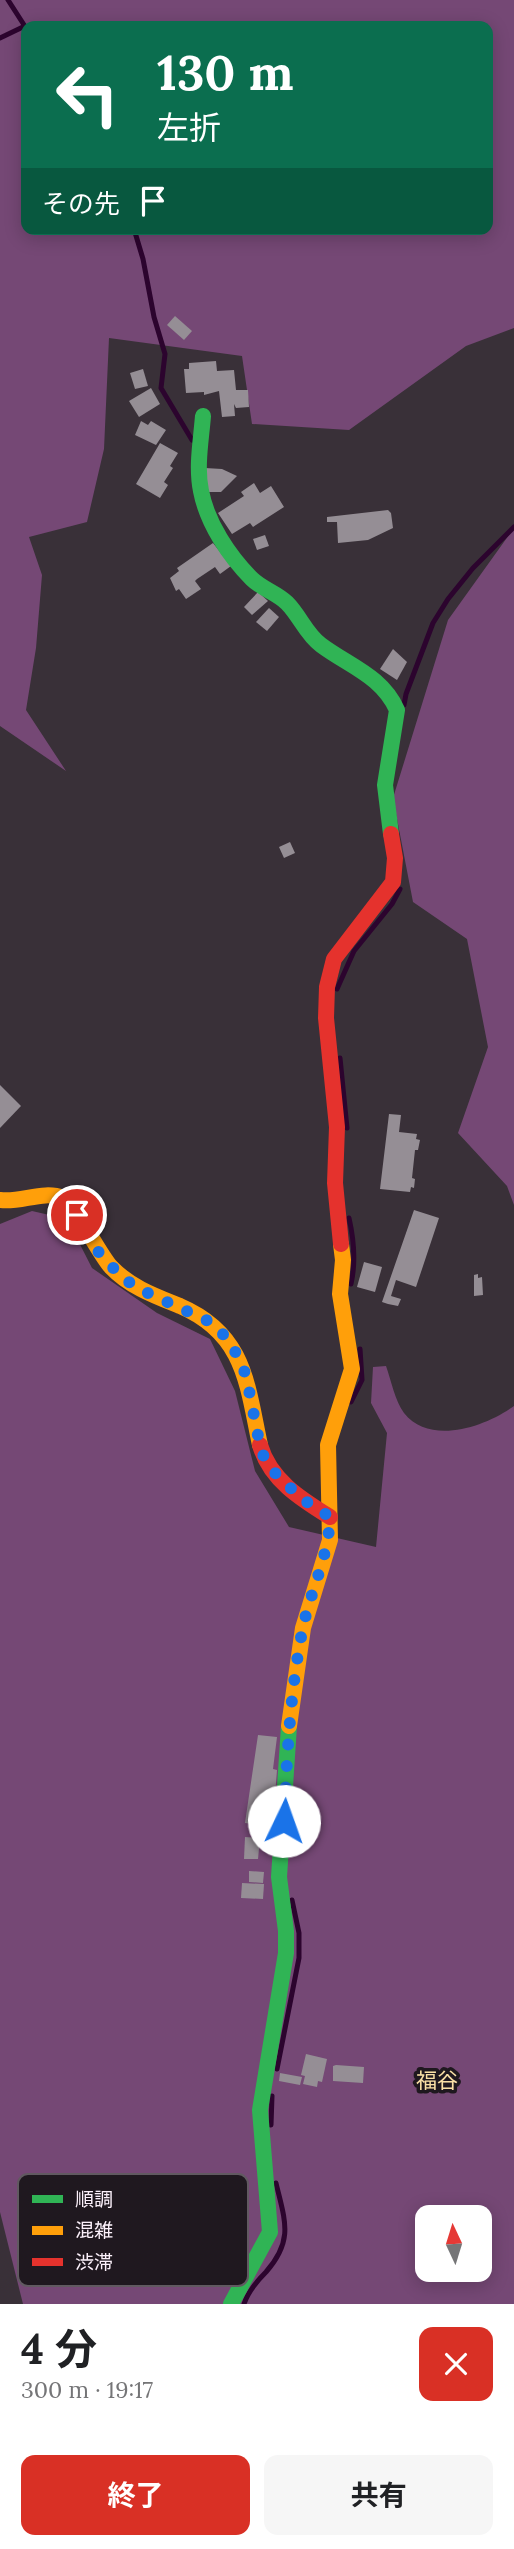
<!DOCTYPE html>
<html lang="ja">
<meta charset="utf-8">
<style>
body{margin:0;font-family:Lora,"Noto Sans JP",serif;background:#f6f6f6;color:#202124;height:100vh;display:flex;flex-direction:column;font-size:26px;white-space:nowrap}
*{box-sizing:border-box;margin:0}
p{font-size:23px;color:#757577}
.icon{flex:none;width:38px;height:38px;fill:none;stroke:currentColor;stroke-width:2;stroke-linecap:round;stroke-linejoin:round}
.map{position:relative;height:2304px;overflow:hidden}
.panel{display:flex;flex-direction:column;background:#fff;flex:1}
.panel>*{flex:none}
.banner{position:absolute;left:21px;top:21px;width:472px;height:214px;border-radius:14px;box-shadow:0 4px 18px #0003;background:#0b6e4f;color:#fff;overflow:hidden}
.needle{width:46px;rotate:356deg}
.controls{position:absolute;left:415px;top:2205px;display:grid;gap:14px}
.controls a{display:grid;place-items:center;width:77px;height:77px;border-radius:14px;background:#fff;box-shadow:0 4px 18px #0003;font-size:35px}
.pin{position:absolute;display:grid;place-items:center;width:60px;height:60px;color:#fff;margin:-30px;border:4px solid #fff;border-radius:50%;box-shadow:0 2px 7px #0007}
.me{position:absolute;width:77px;margin:-38px;rotate:3deg;stroke-linejoin:round;filter:drop-shadow(0 0 5px #0008)}
.turn{display:flex;align-items:center;gap:24px;height:147px;padding:0 21px;font-size:32px}
.turn .icon{width:91px;height:91px;stroke-width:2.5}
.turn b{display:block;font-size:49px;line-height:60px}
.then{display:flex;align-items:center;height:66px;padding:0 21px;background:#0003;gap:14px;font-size:26px}
.round{display:grid;place-items:center;flex:none;width:74px;height:74px;border-radius:14px;background:#f6f6f6}
.overview{display:flex;align-items:center;justify-content:space-between;height:119px;padding:0 21px}
h1{font-size:42px;font-weight:700;line-height:52px}
.cta{display:flex;gap:14px;margin-top:auto;padding:14px 21px}
.cta a{flex:1;height:80px;border-radius:14px;background:#d93025;color:#fff;font-size:28px;font-weight:700;line-height:80px;text-align:center}
.cta a+a{background:#f6f6f6;color:#202124}
.map>svg:first-child{display:block}
.forest{fill:#754875;fill-rule:evenodd}
.lines{fill:none;stroke-linecap:round;stroke-linejoin:round}
.stream{stroke:#2c042e;stroke-width:5}
.building{fill:#958e95}
.fast{stroke:#30b455;stroke-width:16}
.slow{stroke:#ff9f0a;stroke-width:16}
.jam{stroke:#e5322d;stroke-width:16}
.route{stroke:#1a73e8;stroke-width:12;stroke-dasharray:0 21.6}
.labels{text-anchor:middle;dominant-baseline:central;stroke-width:7;stroke-linejoin:round;paint-order:stroke}
.quarter-label{font-size:21px;fill:#fae0a6;stroke:#1f181f}
.key{fill:#1f181f;stroke:#615961;stroke-width:2}
.key-label{font-size:19px;fill:#fcf1fb}
</style>
<div class="map">
<svg width="514" height="2304" viewBox="0 0 514 2304">
<rect width="100%" height="100%" fill="#393038"/>
<g class="forest">
<path d="M0,0h514v328l-48,18 -117,84 -97,-6 -10,-68 -133,-18 -5,111 -17,73 -58,15 13,38 -6,73 -10,62 40,61 -66,-45zM26,26h462v203h-462z"/>
<polygon points="514,528 514,1205 507,1186 458,1133 488,1047 467,939 413,902 393,798 448,620"/>
<path d="M32,1211l35,8 25,49 65,45 53,26 25,52 20,80 34,56 87,20 11,-114 -16,-30 2,-36 13,-1c5,14 9,35 18,47 26,33 81,14 110,-7v898h-491l-23,-92v-988zM427,2217h53v53h-53z"/>
</g>
<g class="lines">
<g class="stream">
<polyline points="8,0 26,28"/>
<polyline points="0,38 25,26"/>
<polyline points="134,229 143,259 154,317 165,354 161,388 192,440"/>
<polyline points="404,705 406,694 433,623 448,599 473,568 514,527"/>
<polyline points="337,989 354,951 392,904 400,889"/>
<polyline points="340,1058 347,1128"/>
<path d="M349,1218c5,22 7,44 2,66"/>
<polyline points="351,1402 362,1380 360,1349"/>
<polyline points="277,2069 299,1958 299,1933 292,1900"/>
<polyline points="271,2125 272,2096"/>
<path d="M244,2304c4,-12 13,-23 22,-32 28,-32 19,-51 10,-89"/>
</g>
</g>
<g class="building">
<polygon points="175,316 192,331 184,340 167,325"/>
<polygon points="216,361 217,371 234,370 236,390 248,390 249,407 236,408 234,404 235,416 222,417 219,391 204,395 204,392 186,393 184,369 189,369 189,363"/>
<polygon points="143,369 148,386 135,389 130,373"/>
<polygon points="151,388 160,404 139,417 129,401"/>
<polygon points="141,421 148,425 151,421 166,430 156,445 135,435"/>
<polygon points="160,443 178,453 170,466 173,468 164,482 168,485 160,498 136,484"/>
<polygon points="205,468 222,469 237,476 221,492 205,492"/>
<polygon points="254,483 260,493 271,486 284,507 253,527 250,523 232,534 218,513 244,496 241,492"/>
<polygon points="388,510 391,513 393,528 368,540 338,543 337,522 327,522 327,517"/>
<polygon points="265,535 269,546 257,550 253,539"/>
<polygon points="213,543 231,566 220,574 215,567 197,579 195,581 201,589 186,599 179,589 176,591 170,578 179,571 177,568"/>
<polygon points="258,592 268,601 252,615 244,607"/>
<polygon points="269,608 279,617 267,631 256,622"/>
<polygon points="393,649 407,662 397,680 380,669"/>
<polygon points="290,842 295,853 284,858 279,847"/>
<polygon points="0,1085 21,1106 0,1128"/>
<polygon points="389,1114 401,1115 399,1132 417,1134 416,1139 420,1140 418,1150 415,1150 412,1178 415,1179 414,1188 411,1187 410,1192 380,1189"/>
<polygon points="414,1210 439,1218 416,1287 396,1280 391,1296 401,1299 398,1306 388,1304 382,1302"/>
<polygon points="364,1262 382,1267 375,1292 357,1287"/>
<polygon points="478,1274 478,1278 482,1277 483,1295 474,1296 474,1275"/>
<polygon points="258,1735 277,1737 273,1769 277,1770 273,1821 269,1822 268,1826 245,1823"/>
<polygon points="245,1837 260,1838 258,1859 244,1859"/>
<polygon points="249,1871 264,1872 263,1883 249,1882"/>
<polygon points="242,1883 264,1884 263,1899 241,1898"/>
<polygon points="306,2054 327,2059 322,2082 318,2081 317,2087 303,2084 305,2076 301,2075"/>
<polygon points="336,2065 364,2067 363,2083 333,2081 333,2066"/>
<polygon points="280,2073 302,2077 300,2085 279,2081"/>
</g>
<g class="lines">
<g class="fast">
<path d="M203,416c-2,25 -7,51 -2,75 6,32 28,65 51,88 10,10 25,14 35,24 13,13 19,31 34,42 28,21 61,31 76,65l-12,75 6,49"/>
<polyline points="231,2304 270,2232 260,2110 286,1953 286,1931 279,1877 289,1726"/>
</g>
<g class="slow">
<path d="M0,1200c21,3 43,-10 63,-2 11,5 36,56 48,69 19,20 44,29 69,39 65,28 67,78 80,139"/>
<polyline points="289,1726 303,1628 330,1540 328,1445 352,1369 340,1294 343,1260 341,1244"/>
</g>
<g class="jam">
<polyline points="341,1244 335,1183 337,1127 326,1018 327,987 334,959 393,882 395,858 391,834"/>
<path d="M260,1445c10,35 41,54 70,72"/>
</g>
</g>
<g class="lines">
<path class="route" d="M77,1215l15,30 26,28 17,14 73,34 14,12 11,14 13,28 15,76 9,17 31,30 29,19c-1,38 -19,73 -27,110 -13,64 -16,129 -19,194"/>
</g>
<g class="labels">
<g class="quarter-label">
<text x="437" y="2080">福谷</text>
</g>
</g>
<rect x="18" y="2174" width="230" height="112" rx="10" class="key"/>
<rect x="32" y="2195" width="31" height="8" fill="#30b455"/>
<rect x="32" y="2226" width="31" height="9" fill="#ff9f0a"/>
<rect x="32" y="2258" width="31" height="8" fill="#e5322d"/>
<g class="key-label">
<text x="75" y="2206">順調</text>
<text x="75" y="2237">混雑</text>
<text x="75" y="2269">渋滞</text>
</g>
</svg>
<div class="controls">
<a><svg class="needle" viewBox="-14 -14 28 28"><path d="M0-13l5 13h-10z" fill="#e53935"/><path d="M0 13l5-13h-10z" fill="#757577"/></svg></a>
</div>
<div class="pin" style="left:77px;top:1215px;background:#d93025"><svg class="icon" aria-label="arrive" viewBox="0 0 24 24"><path d="M6 21V4h12l-3 4 3 4H6"/></svg></div>
<svg class="me" style="left:284px;top:1821px" viewBox="-20 -20 40 40"><circle r="19" fill="#fff"/><path d="M0-13L10 11 0 6-10 11z" fill="#1a73e8"/></svg>
<div class="banner">
<div class="turn"><svg class="icon" aria-label="left" viewBox="0 0 24 24"><path d="M17 20v-9H6M10 6l-5 5 5 5"/></svg><div><b>130 m</b>左折</div></div>
<div class="then">その先<svg class="icon" aria-label="arrive" viewBox="0 0 24 24"><path d="M6 21V4h12l-3 4 3 4H6"/></svg></div>
</div>
</div>
<section class="panel">
<div class="overview"><div><h1>4 分</h1><p>300 m · 19:17</p></div><a class="round" style="background:#d93025;color:#fff"><svg class="icon" aria-label="close" viewBox="0 0 24 24"><path d="M6 6l12 12M18 6L6 18"/></svg></a></div>
<div class="cta"><a>終了</a><a>共有</a></div>
</section>
